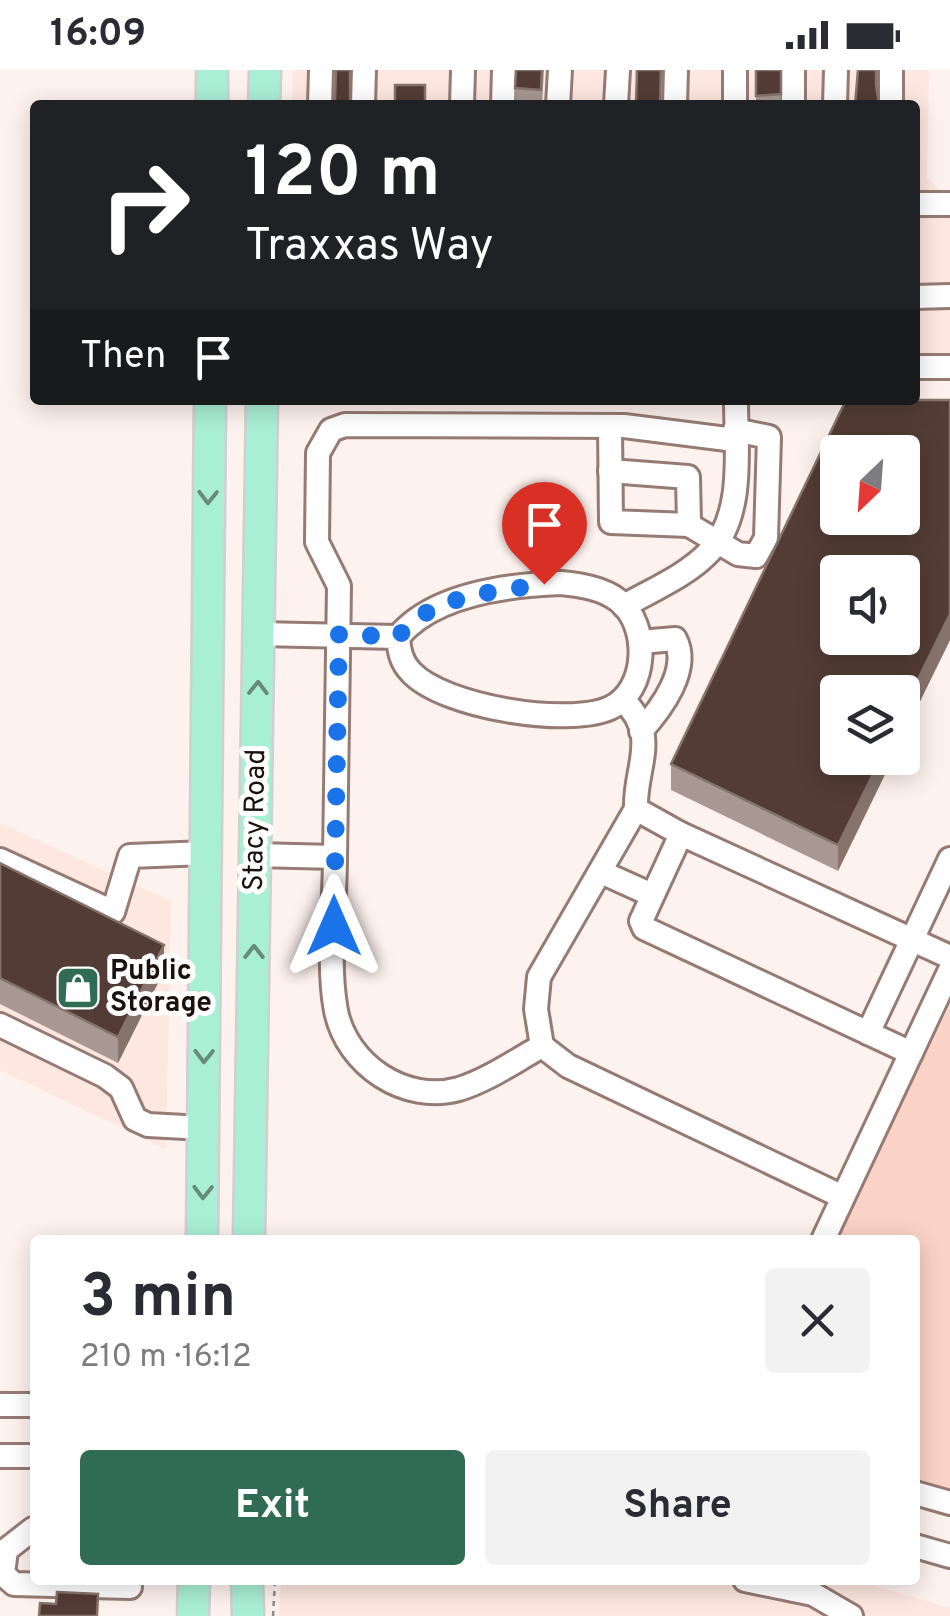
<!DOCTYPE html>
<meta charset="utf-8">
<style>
body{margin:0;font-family:Overpass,sans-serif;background:#f2f2f3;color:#2b2b33;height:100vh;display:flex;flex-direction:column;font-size:38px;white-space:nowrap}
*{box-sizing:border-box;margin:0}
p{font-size:32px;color:#7c7c81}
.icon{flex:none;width:55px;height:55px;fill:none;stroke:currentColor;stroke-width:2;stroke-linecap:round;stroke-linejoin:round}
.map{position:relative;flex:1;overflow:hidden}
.details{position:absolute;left:30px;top:1165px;width:890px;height:350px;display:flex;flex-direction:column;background:#fff;border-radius:10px;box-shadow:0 5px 25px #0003}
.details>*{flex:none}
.guide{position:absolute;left:30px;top:30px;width:890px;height:305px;border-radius:10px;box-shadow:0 5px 25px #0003;background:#202124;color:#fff;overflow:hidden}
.needle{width:65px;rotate:205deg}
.fabs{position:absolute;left:820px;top:365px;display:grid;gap:20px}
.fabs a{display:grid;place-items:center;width:100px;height:100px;border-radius:10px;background:#fff;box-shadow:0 5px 25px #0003;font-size:50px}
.pin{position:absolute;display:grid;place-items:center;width:85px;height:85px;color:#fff;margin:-102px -42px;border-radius:50% 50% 50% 0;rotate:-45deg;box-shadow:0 0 10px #0007}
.pin .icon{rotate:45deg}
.me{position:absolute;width:110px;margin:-55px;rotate:0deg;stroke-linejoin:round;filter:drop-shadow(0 0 8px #0008)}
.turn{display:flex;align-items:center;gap:35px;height:210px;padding:0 50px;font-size:45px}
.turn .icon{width:130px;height:130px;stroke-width:2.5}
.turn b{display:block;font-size:70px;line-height:85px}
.then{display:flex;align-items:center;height:95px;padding:0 50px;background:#0003;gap:20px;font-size:38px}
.round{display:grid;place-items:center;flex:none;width:105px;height:105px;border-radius:10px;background:#f2f2f3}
.head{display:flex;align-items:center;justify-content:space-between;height:170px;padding:0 50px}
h1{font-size:60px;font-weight:700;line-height:75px}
.action{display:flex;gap:20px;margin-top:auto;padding:20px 50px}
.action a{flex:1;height:115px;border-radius:10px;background:#306b56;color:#fff;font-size:40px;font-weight:700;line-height:115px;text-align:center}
.action a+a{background:#f2f2f3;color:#2b2b33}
.status{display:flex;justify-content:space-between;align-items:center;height:70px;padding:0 50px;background:#fff;direction:ltr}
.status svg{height:28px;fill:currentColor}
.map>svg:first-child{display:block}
.built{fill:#fde7e0}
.green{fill:#fbd3c6}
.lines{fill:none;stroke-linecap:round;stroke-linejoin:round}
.minor-casing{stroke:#957b73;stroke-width:28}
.major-casing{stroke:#d1cfcf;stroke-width:35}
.path{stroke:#938885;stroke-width:2.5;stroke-dasharray:5 5;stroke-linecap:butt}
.minor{stroke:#fff;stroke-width:22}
.major{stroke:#a9efd6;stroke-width:30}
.wall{fill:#a89792}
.shaded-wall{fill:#86736c}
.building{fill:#533c35;stroke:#86736c;stroke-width:2.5;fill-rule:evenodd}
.oneway{stroke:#698b7c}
.route{stroke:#1a73e8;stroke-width:18;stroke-dasharray:0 32.4}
.labels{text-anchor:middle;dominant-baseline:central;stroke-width:10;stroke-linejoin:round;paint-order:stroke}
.street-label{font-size:28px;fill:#1a110e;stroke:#fff}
.poi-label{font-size:28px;font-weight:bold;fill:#1a110e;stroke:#fff;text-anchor:start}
</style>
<div class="status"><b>16:09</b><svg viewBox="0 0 49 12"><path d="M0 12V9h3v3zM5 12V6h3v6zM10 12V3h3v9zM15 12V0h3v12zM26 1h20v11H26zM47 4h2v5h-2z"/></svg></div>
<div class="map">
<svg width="950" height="1546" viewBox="0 0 950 1546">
<rect width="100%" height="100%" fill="#fef2ee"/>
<g class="built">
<polygon points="293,0 929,0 927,108 942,122 950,123 950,283 915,283 915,35 292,35"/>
<polygon points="0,753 171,831 166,1079 0,1000"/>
<polygon points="281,1510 855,1510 950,1538 950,1546 279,1546"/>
</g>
<polygon class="green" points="950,935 950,1424 915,1413 915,1170 835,1170"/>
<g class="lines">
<defs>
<g id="minor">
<polyline points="320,35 321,0"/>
<polyline points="363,35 364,0"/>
<polyline points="462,35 463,0"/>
<polyline points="503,35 504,0"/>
<polyline points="558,35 560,0"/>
<polyline points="616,35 618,0"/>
<polyline points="675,35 676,0"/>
<polyline points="735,35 735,0"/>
<polyline points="793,35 793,0"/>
<polyline points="835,35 836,0"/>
<polyline points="891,35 891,0"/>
<polyline points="915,134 950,134"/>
<polyline points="915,227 950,226"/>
<polyline points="915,297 950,297"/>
<polyline points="610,356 611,452 689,455 738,484 756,486 766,468 769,367 735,360"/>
<polyline points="610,401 688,407 689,455"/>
<path d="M624,536c28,-16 64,-31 86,-55 35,-36 26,-104 26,-151"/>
<path d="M258,564l140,3c35,-43 109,-52 163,-54 19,2 42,5 58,18 31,24 29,90 -9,107 -42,19 -167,-1 -199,-36 -10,-10 -12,-22 -13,-35"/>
<path d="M640,572l35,-3c16,30 -14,70 -34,92"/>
<path d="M623,630c38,36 11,68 13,109l45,25"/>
<polyline points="255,785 335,787 339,516 317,472 318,383 331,360 345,355 624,356 735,370"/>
<path d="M335,787c0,49 -8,106 1,154 11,54 69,93 123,78 29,-9 56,-28 83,-43l26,20 275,131"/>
<polyline points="0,790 113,842 130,786 206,783"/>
<polyline points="601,802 652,825"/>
<polyline points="0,955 105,1006 121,1018 135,1049 148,1055 203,1058"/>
<polyline points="868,963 950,789"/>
<polyline points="542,976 536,939 539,907 636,739"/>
<polyline points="911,983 644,858 641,851 681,764 950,887"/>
<polyline points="823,1170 950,900"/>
<polyline points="0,1335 35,1335"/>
<polyline points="0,1386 35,1386"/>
<polyline points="915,1423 950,1433"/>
<polyline points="33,1459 6,1480 3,1504 14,1514 130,1517"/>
<polyline points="915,1476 950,1486"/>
<polyline points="745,1510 813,1524 851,1546"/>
</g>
<g id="major">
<polyline points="212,35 212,0"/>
<polyline points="264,35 265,0"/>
<polyline points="202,1170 210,330"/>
<polyline points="249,1170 262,330"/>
<polyline points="247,1510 248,1546"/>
<polyline points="193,1546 194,1510"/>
</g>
</defs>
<use href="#minor" class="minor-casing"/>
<use href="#major" class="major-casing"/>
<polyline class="path" points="273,1546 275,1510"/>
<use href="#minor" class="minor"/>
<use href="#major" class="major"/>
</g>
<g class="wall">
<polygon points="516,0 544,0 542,35 515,35"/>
<rect x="756" y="0" width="25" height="35"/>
<polygon points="950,330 950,570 902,668 838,688 893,688 838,801 671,720 671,694"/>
<polygon points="0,793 164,901 118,993 0,934"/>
</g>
<g class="shaded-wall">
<polygon points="950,544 950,570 902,668 902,642"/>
<polygon points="881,688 893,688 838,801 838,775"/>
<polygon points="164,875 164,901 118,993 118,967"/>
</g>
<g class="building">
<polygon points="336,0 350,0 350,35 331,35 335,30"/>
<polygon points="516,0 542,0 541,20 515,18"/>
<polygon points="637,0 661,0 660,34 636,33"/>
<polygon points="756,0 781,0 781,24 756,26"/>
<polygon points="858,0 876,0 876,15 879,35 855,35"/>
<rect x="395" y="15" width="30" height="20"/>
<path d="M846,330h104v214l-48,98v-20h-64v66h43l-43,87 -167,-81zM838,382h64v66h-64zM838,502h64v66h-64z"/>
<polygon points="0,793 164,875 118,967 0,908"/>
<polygon points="57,1522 98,1524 97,1546 39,1546 40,1533 56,1534"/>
</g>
<defs><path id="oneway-chevron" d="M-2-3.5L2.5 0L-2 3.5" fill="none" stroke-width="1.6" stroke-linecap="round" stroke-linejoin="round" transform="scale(2.5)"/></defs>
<g class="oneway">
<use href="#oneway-chevron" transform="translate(208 427) rotate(91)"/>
<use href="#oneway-chevron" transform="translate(258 618) rotate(-89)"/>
<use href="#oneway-chevron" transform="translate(254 882) rotate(-90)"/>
<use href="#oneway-chevron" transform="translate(204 986) rotate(91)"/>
<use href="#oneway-chevron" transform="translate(203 1122) rotate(91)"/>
</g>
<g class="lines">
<path class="route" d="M334,856l5,-292 59,3c34,-43 94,-44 146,-53"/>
</g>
<defs>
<symbol id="shop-square" viewBox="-11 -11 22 22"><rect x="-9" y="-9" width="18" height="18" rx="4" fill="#306b56" stroke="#fff"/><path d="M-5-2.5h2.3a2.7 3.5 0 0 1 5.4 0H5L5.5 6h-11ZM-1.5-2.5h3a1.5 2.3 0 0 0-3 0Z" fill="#fff"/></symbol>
</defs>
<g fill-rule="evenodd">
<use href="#shop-square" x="53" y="893" width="50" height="50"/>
</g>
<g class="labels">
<g class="street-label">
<text transform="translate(256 750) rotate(-89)">Stacy Road</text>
</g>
<g class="poi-label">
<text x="110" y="902">Public<tspan x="110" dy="32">Storage</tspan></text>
</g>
</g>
</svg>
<div class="fabs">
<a><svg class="needle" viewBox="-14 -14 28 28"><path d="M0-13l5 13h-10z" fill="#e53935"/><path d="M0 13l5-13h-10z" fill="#7c7c81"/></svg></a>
<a><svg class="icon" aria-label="sound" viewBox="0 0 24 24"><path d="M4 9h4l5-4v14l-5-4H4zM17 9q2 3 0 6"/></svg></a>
<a><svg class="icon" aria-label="layers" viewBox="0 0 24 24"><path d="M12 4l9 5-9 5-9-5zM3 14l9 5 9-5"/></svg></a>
</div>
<div class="pin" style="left:544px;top:514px;background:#d93025"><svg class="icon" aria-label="arrive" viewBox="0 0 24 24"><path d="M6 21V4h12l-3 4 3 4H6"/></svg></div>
<svg class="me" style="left:334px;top:856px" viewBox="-20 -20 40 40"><path d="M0-17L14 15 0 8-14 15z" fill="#1a73e8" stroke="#fff" stroke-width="4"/></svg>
<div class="guide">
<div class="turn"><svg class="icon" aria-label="right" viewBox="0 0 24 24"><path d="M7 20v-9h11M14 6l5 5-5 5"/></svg><div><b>120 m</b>Traxxas Way</div></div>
<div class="then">Then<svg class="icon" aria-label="arrive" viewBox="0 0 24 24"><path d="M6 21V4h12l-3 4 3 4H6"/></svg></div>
</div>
<section class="details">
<div class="head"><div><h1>3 min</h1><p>210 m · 16:12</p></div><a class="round"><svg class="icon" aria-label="close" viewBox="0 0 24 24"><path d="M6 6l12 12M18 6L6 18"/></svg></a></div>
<div class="action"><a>Exit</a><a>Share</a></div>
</section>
</div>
